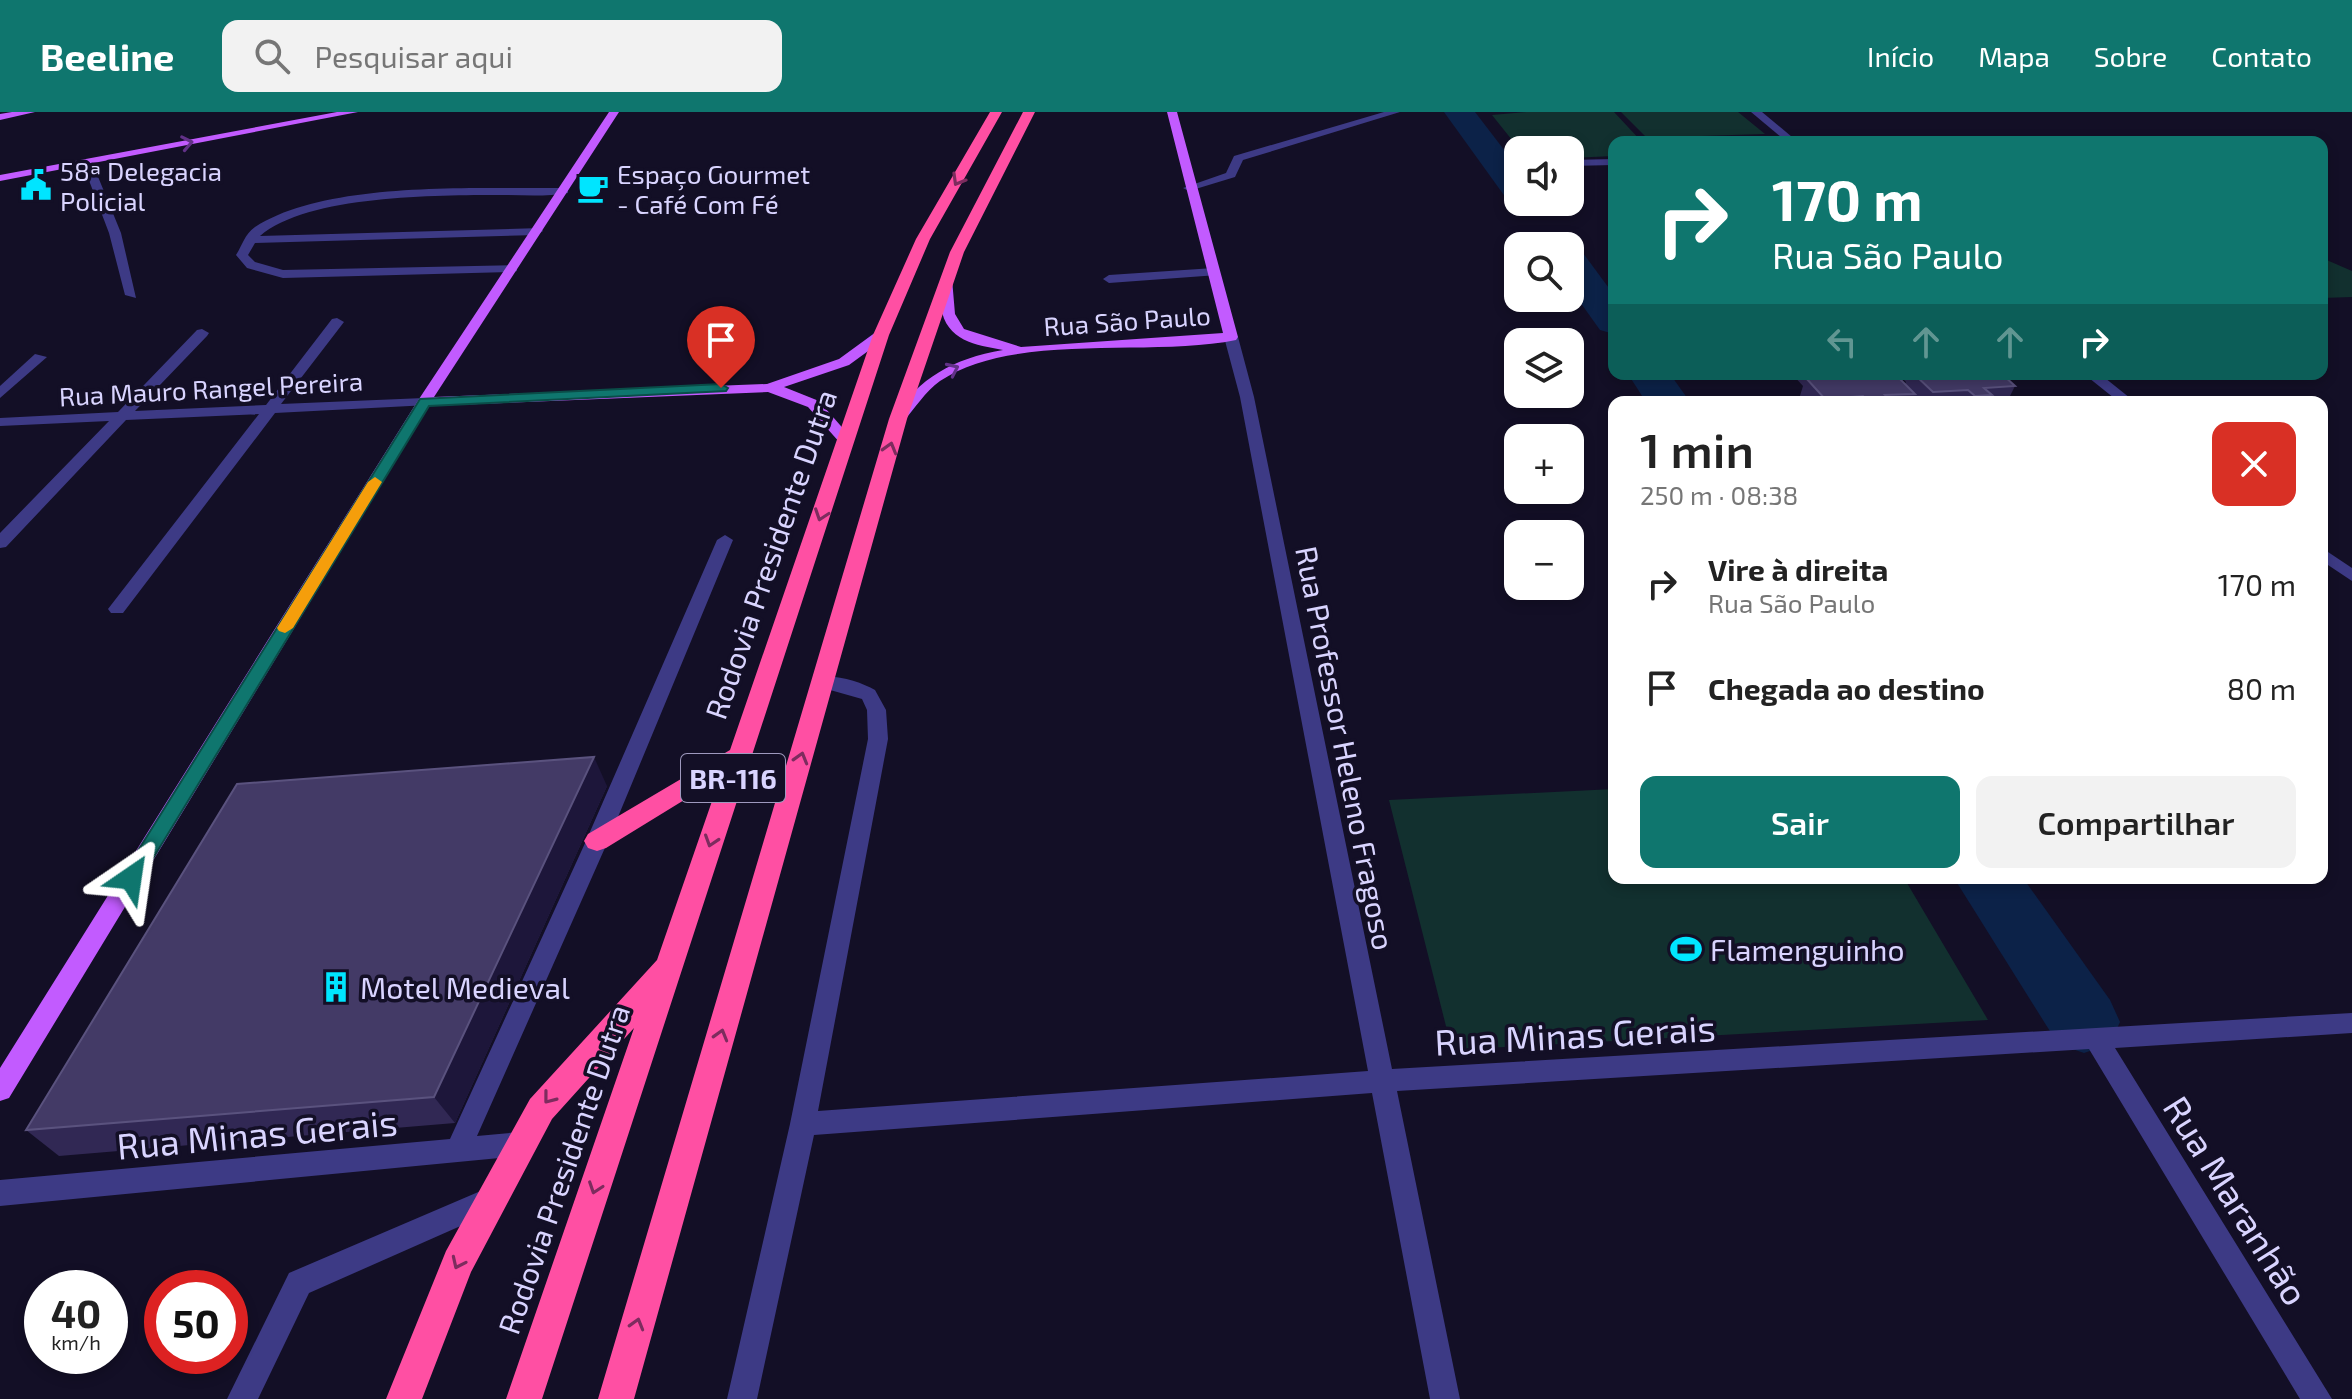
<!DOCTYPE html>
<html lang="pt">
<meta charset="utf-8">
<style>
body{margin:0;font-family:"Exo 2",sans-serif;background:#f2f2f2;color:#222;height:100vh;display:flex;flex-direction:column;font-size:30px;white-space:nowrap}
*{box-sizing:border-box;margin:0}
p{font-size:26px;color:#767676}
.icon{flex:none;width:44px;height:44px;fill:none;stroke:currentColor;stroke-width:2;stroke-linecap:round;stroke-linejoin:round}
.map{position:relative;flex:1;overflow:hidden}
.panel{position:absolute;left:1608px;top:284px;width:720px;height:488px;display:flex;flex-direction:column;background:#fff;border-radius:16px;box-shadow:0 4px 12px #0003}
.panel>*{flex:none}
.guide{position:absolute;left:1608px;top:24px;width:720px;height:244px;border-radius:16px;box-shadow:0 4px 12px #0003;background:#0f766e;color:#fff;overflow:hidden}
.controls{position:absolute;left:1504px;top:24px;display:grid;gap:16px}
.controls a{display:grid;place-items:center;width:80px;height:80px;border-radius:16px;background:#fff;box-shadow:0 4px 12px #0003;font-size:40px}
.speed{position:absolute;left:24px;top:1158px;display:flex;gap:16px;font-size:40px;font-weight:700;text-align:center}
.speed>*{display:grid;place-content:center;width:104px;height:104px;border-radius:50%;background:#fff;box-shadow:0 4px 12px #0003;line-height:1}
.speed small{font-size:20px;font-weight:400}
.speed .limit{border:12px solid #d22;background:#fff;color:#111}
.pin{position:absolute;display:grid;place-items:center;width:68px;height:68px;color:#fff;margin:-82px -34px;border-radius:50% 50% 50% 0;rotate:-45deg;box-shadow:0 0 8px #0007}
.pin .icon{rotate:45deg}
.me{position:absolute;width:88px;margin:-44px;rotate:32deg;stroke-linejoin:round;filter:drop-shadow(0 0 6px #0008)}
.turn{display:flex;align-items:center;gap:28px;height:168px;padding:0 32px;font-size:36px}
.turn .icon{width:104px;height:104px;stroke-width:2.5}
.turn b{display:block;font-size:56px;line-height:68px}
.lanes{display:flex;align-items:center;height:76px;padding:0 32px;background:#0003;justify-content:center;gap:40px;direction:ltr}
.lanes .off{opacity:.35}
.round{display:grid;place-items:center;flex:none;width:84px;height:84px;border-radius:16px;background:#f2f2f2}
.head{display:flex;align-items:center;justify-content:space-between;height:136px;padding:0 32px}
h1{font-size:48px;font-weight:600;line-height:60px}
.button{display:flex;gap:16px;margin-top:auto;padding:16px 32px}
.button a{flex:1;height:92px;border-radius:16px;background:#0f766e;color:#fff;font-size:32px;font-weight:600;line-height:92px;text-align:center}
.button a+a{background:#f2f2f2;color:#222}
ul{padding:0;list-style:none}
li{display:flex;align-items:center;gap:24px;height:104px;padding:0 32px}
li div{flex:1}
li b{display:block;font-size:30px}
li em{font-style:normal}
header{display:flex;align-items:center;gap:48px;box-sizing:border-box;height:112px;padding:0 40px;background:#0f766e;color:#fff}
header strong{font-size:38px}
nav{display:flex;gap:44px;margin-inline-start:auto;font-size:28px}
.search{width:560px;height:72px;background:#f2f2f2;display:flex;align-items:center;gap:20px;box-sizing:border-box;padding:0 28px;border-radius:16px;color:#767676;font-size:30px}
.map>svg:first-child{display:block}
.green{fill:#12302f}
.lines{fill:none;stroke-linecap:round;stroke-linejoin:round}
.river{fill:#0c2248;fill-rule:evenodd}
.minor{fill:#3d3a85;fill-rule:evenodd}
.major{fill:#c25bff;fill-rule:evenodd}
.highway{fill:#ff4fa3;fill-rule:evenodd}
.wall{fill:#312854}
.shaded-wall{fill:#1d163a}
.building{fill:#433a66;stroke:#5a527e;stroke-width:2}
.oneway{stroke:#623188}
.oneway2{stroke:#7d2c5e}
.route{fill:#0f766e;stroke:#0a4d48;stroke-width:2}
.slow{fill:#f59e0b}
.labels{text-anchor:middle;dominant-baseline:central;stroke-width:7;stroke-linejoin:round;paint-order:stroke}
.far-poi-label{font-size:26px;fill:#d9d4ff;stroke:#130f26;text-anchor:start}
.far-street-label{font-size:26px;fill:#d9d4ff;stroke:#130f26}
.shield{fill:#130f26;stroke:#9e99be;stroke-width:2}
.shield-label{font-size:28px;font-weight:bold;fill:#d9d4ff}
.street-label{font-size:30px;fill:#d9d4ff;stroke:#130f26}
.poi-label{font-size:30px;fill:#d9d4ff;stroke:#130f26;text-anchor:start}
.near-street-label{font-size:36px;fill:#d9d4ff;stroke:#130f26}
</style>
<header>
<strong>Beeline</strong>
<div class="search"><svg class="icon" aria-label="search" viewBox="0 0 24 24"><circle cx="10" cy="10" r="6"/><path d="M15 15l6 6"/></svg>Pesquisar aqui</div>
<nav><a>Início</a><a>Mapa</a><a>Sobre</a><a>Contato</a></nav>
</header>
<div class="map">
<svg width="2352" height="1287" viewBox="0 0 2352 1287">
<rect width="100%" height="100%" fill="#130f26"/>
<g class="green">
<polygon points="1526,0 1614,0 1642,30 1614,30 1614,44 1570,46 1570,38 1520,38 1492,3"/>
<polygon points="1621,0 1738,0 1765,22 1668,25 1671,30 1651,30"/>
<polygon points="2322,146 2352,159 2352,185 2322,186"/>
<polygon points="1614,677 1614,766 1904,766 1988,908 1452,938 1389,688"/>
</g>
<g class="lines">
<g class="river">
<polygon points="1444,0 1475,0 1518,56 1518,89 1506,86"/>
<polygon points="1570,138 1583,141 1614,183 1614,222 1600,218 1570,176"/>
<polygon points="1628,262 1670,262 1690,290 1646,290"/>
<polygon points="1954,766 2023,766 2110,888 2120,910 2110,932 2084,941 2058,932"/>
</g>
<g class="minor">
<polygon points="1384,0 1400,0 1243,48 1235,65 1189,79 1183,76 1226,61 1234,44"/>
<polygon points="1751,0 1762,0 1798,30 1787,30"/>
<polygon points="87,47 92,50 121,121 136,186 125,183 109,121 82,50"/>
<polygon points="1614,47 1614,53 1570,54 1570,48"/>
<path d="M564,76l4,1v4c-22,4 -46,2 -68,2 -62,0 -193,0 -240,41l281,-8 2,3 -6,4 -282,8 -7,12 7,7 28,8 234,-5v6l-4,1 -230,6 -36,-10 -11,-13c7,-11 8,-20 19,-28 72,-47 224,-38 309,-39z"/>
<polygon points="1214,156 1220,160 1218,163 1109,171 1103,167 1109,163"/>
<polygon points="337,206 344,210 281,292 424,286 431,290 429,293 275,301 123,501 111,501 108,497 259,302 126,308 6,435 0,436 0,421 109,309 0,314 0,306 118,300 197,218 202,217 209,221 207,224 135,299 266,293 332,207"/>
<path d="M1231,221l7,4 16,60 138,672 960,-56v20l-237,15 217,351h-32l-211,-350 -692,42 63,308h-30l-58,-306 -558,42 -57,264h-30l63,-275 78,-385 -1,-29 -5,-11 -46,-13 -2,-4 2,-4c17,-5 45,4 59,12l11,20 2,29 -70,372 550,-40 -128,-674 -16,-60z"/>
<polygon points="35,242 47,245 0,286 0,274"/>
<polygon points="2084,262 2100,262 2135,290 2119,290"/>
<polygon points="725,423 733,428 608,729 477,1024 520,1020 529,1024 533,1032 529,1040 520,1044 0,1094 0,1068 450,1027 586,729 717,428"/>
<polygon points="2322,436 2352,456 2352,469 2322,449"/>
<polygon points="490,1075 499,1079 503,1088 499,1097 309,1181 258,1287 227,1287 289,1161"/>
</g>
<g class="major">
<polygon points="12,0 35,0 0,8 0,2"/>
<polygon points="337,0 358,0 0,69 0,63"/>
<polygon points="609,0 619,0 434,285 767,272 839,247 876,220 886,220 886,226 849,253 784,275 819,289 854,329 846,334 841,332 808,295 768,280 429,294 9,986 0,989 0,956 417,290"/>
<path d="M1167,0h10l61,225 -2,3c-87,18 -221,-9 -296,41 -15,11 -25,27 -37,41h-10l-2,-3c30,-42 61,-60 112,-69 -27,-5 -57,-9 -62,-43 -1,-10 -2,-21 1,-31l10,3 3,35 9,15 57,18 202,-14z"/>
</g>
<g class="highway">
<polygon points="990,0 1002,0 930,127 889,223 542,1287 506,1287 634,916 552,1007 471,1160 422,1287 386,1287 446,1139 530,987 657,848 720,666 606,736 597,739 588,736 584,729 588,722 730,638 873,223 916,127"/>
<polygon points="1023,0 1035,0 964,140 907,307 634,1287 598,1287 889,307 950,140"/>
</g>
</g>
<g class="wall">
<polygon points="599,67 601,73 597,79 586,80 584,73"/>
<polygon points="1792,262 1883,262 1905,272 1906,270 1898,262 2002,262 2015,274 2007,290 1913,290 1912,289 1911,290 1801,290 1799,287 1803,274"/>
<polygon points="607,674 455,1011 59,1044 26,1018"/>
</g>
<g class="shaded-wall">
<polygon points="599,67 601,73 597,79 595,73"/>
<polygon points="594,645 607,674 455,1011 434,985"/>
</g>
<g class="building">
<polygon points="1683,25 1713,28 1716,30 1691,30"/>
<polygon points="588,67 599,67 595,73 584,73"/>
<polygon points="1818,262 1895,262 1915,282 1885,283 1892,290 1868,290 1863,284 1825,287 1806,266 1821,265"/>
<polygon points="1914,262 2002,262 2015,274 1984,276 1992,283 1975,284 1968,278 1933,280"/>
<polygon points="594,645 434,985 26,1018 237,672"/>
</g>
<defs><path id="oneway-chevron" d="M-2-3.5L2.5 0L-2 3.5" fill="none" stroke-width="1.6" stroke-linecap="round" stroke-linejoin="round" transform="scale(2)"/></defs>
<g class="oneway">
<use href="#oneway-chevron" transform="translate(187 31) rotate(-11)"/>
<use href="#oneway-chevron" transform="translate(953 257) rotate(-25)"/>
</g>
<g class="oneway2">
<use href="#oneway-chevron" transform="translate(958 68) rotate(120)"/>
<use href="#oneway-chevron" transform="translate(890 336) rotate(-74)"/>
<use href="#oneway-chevron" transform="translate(821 403) rotate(109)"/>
<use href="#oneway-chevron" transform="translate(801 646) rotate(-74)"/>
<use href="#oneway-chevron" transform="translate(711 729) rotate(108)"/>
<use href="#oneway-chevron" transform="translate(721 923) rotate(-74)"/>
<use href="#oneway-chevron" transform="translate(549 986) rotate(128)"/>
<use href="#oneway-chevron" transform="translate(595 1076) rotate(109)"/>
<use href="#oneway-chevron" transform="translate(458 1151) rotate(115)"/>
<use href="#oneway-chevron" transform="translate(637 1212) rotate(-74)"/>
</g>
<polygon class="route" points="721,272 728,276 726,279 429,294 138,771 124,771 121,766 124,761 420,287"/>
<polygon class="slow" points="375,365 382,370 293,516 285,521 279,519 277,516 368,370"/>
<defs>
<symbol id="civic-bare" viewBox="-9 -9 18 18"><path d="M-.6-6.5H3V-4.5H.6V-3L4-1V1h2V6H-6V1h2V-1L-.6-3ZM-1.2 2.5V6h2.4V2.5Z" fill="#00e5ff" stroke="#130f26" stroke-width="2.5" paint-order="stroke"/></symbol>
<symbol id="cafe-bare" viewBox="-9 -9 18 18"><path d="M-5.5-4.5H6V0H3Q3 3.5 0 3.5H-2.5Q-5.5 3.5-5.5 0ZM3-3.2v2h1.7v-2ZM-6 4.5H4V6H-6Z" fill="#00e5ff" stroke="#130f26" stroke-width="2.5" paint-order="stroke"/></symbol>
<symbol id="stadium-bare" viewBox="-9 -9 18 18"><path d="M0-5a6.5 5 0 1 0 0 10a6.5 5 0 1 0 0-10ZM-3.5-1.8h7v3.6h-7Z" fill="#00e5ff" stroke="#130f26" stroke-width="2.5" paint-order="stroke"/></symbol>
<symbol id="building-bare" viewBox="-9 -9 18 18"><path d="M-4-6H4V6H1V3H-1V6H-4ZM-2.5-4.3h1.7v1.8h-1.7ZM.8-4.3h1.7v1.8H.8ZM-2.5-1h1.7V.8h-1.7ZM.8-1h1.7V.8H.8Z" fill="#00e5ff" stroke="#130f26" stroke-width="2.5" paint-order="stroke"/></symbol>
</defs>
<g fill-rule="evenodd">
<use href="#civic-bare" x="14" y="51" width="44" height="44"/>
<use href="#cafe-bare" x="571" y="54" width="44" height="44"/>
<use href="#stadium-bare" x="1664" y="815" width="44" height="44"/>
<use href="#building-bare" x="314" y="853" width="44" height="44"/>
</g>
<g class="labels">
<g class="far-poi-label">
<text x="60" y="58">58ª Delegacia<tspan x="60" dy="30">Policial</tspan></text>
<text x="617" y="61">Espaço Gourmet<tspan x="617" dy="30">- Café Com Fé</tspan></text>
</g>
<g class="far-street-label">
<text transform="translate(1127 208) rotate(-4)">Rua São Paulo</text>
<text transform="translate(211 276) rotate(-3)">Rua Mauro Rangel Pereira</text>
</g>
<rect class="shield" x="681" y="642" width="104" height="48" rx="6"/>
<g class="shield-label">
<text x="733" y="666">BR-116</text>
</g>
<g class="street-label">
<text transform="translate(770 442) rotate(-71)">Rodovia Presidente Dutra</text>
<text transform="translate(1346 636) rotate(79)">Rua Professor Heleno Fragoso</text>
<text transform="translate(563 1057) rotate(-71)">Rodovia Presidente Dutra</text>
</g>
<g class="poi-label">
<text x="1710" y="837">Flamenguinho</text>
<text x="360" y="875">Motel Medieval</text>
</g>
<g class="near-street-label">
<text transform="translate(1575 922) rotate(-3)">Rua Minas Gerais</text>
<text transform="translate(257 1021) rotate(-5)">Rua Minas Gerais</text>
<text transform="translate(2237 1088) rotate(58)">Rua Maranhão</text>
</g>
</g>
</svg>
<div class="controls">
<a><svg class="icon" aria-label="sound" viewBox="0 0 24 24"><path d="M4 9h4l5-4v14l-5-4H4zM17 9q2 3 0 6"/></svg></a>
<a><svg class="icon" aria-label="search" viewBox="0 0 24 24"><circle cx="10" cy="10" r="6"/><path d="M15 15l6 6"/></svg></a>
<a><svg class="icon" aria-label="layers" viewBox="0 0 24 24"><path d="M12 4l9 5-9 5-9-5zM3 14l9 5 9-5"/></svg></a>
<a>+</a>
<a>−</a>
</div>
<div class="speed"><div>40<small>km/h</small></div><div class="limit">50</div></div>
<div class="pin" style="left:721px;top:276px;background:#d93025"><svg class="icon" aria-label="arrive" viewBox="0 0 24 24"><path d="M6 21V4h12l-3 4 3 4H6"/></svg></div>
<svg class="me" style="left:131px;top:766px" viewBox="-20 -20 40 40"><path d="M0-17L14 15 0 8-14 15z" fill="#0f766e" stroke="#fff" stroke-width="4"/></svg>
<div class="guide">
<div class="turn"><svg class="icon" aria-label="right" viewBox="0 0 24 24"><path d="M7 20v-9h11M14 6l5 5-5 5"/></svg><div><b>170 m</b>Rua São Paulo</div></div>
<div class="lanes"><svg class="icon off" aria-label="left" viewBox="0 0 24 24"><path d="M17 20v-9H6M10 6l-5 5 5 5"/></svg><svg class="icon off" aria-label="ahead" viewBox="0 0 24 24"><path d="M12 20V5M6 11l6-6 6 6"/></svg><svg class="icon off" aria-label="ahead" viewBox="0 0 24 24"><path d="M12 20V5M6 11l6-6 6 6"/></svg><svg class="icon" aria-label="right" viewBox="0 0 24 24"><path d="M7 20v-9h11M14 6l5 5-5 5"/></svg></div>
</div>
<section class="panel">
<div class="head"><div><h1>1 min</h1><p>250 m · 08:38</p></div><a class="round" style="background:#d93025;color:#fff"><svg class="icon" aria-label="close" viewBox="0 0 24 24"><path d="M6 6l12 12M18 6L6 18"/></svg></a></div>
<ul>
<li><svg class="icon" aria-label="right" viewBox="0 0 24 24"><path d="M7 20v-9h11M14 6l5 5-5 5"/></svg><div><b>Vire à direita</b><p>Rua São Paulo</p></div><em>170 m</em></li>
<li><svg class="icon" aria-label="arrive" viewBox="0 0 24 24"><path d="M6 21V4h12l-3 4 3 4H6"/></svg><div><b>Chegada ao destino</b></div><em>80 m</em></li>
</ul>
<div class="button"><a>Sair</a><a>Compartilhar</a></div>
</section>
</div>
